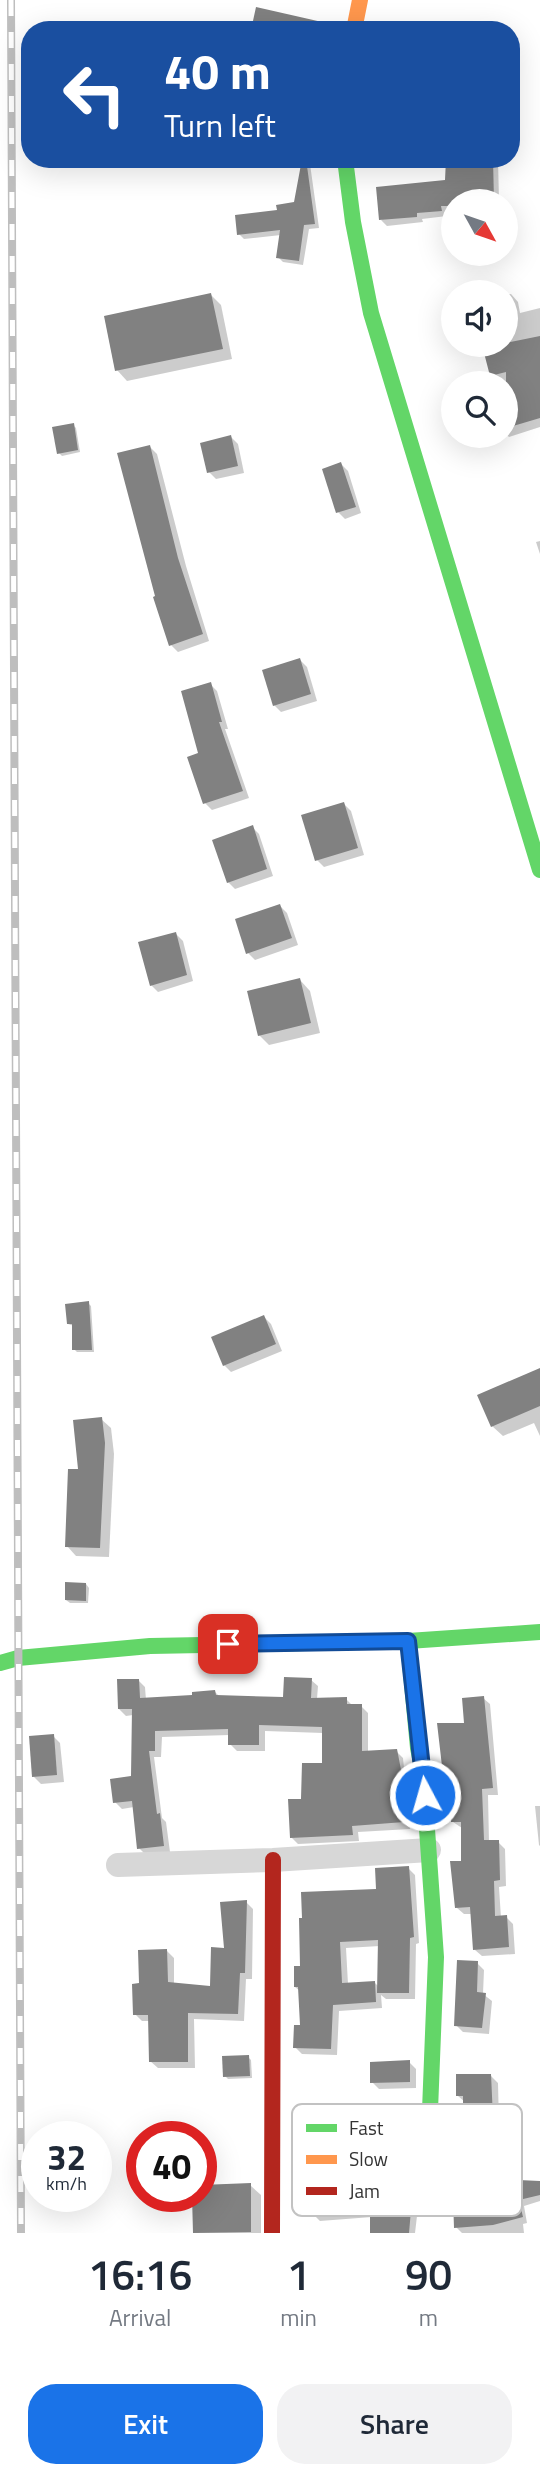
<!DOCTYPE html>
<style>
body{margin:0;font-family:"Titillium Web",sans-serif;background:#f2f2f3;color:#1f2937;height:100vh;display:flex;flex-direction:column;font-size:26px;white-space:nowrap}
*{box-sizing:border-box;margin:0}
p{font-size:23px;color:#747a83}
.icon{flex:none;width:38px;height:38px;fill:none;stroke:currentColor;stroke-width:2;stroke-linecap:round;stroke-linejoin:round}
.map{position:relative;height:2233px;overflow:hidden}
.sheet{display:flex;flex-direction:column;background:#fff;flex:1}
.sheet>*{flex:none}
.banner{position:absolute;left:21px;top:21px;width:499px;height:147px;border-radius:28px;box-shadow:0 7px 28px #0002;background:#1a4fa0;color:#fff;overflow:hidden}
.needle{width:46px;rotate:130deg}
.tools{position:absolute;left:441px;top:189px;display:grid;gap:14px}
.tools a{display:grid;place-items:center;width:77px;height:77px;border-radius:50%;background:#fff;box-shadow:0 7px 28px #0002;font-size:35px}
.speed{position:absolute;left:21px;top:2121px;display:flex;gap:14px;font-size:35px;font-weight:700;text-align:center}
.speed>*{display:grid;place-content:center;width:91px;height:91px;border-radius:50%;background:#fff;box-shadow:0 7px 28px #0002;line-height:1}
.speed small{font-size:18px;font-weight:400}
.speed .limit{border:10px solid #d22;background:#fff;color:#111}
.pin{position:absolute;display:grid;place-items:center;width:60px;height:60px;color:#fff;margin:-30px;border-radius:14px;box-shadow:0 4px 10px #0006}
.me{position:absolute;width:77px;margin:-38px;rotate:354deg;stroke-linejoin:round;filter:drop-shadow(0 0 5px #0008)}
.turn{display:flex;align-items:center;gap:24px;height:147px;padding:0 28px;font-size:32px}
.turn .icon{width:91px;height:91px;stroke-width:2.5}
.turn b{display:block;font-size:49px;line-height:60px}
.eta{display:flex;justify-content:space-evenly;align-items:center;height:119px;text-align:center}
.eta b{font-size:42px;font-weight:600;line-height:49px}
.cta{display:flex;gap:14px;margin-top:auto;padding:14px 28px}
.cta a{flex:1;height:80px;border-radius:28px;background:#1a73e8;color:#fff;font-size:28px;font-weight:600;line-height:80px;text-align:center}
.cta a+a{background:#f2f2f3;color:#1f2937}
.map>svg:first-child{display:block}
.shadow{fill:#0003;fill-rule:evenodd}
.building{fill:#818181}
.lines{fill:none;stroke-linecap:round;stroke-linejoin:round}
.street{stroke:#d7d7d7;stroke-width:24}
.fast{stroke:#63d668;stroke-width:16}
.slow{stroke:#ff974d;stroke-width:16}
.jam{stroke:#b3261e;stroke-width:16}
.rail-casing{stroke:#bebebe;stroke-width:8}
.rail{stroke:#fff;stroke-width:5;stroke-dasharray:16;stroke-linecap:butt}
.route-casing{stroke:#114b97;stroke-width:18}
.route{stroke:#1a73e8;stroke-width:12}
.key{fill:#fff;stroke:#c2c2c2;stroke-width:2}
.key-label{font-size:19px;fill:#333}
</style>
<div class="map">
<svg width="540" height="2233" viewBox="0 0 540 2233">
<rect width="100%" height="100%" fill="#fff"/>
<g class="shadow">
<polygon points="54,23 73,24 79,30 54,30"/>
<polygon points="305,159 310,164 319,228 309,229 303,265 283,262 278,257 281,235 244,239 239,234 296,204"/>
<polygon points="447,159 498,159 499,201 453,201 453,212 446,212 447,216 422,219 423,222 387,226 381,220 447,182"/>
<polygon points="511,294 518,302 520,313 540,308 540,427 509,437 506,434 506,383 494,383 485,351 469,353 461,345 506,345 506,295"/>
<polygon points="211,295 221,305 232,359 127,381 117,370"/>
<polygon points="73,425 76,428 80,452 62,456 59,453"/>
<polygon points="231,437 238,444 244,473 216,479 209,472"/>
<polygon points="150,447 157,454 186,566 209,641 178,652 171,645"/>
<polygon points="341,464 348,471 361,513 345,519 338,512"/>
<polygon points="540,541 540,554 536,542"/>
<polygon points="300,660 307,667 317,701 281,712 274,705"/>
<polygon points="210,684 217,691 228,729 225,729 249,798 212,810 205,803 201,755"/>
<polygon points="344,804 351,811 364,855 324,867 317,860"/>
<polygon points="252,827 259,834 273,876 235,889 228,882"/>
<polygon points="280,906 287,913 298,945 255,960 248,953"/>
<polygon points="176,934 183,941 193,981 158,992 151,985"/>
<polygon points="300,980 310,991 320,1033 269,1045 259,1035"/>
<polygon points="88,1303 91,1306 94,1352 77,1352 74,1349 74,1326 68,1324"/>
<polygon points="264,1317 271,1324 282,1351 231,1372 224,1365"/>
<polygon points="540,1370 540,1436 534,1423 503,1436 492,1426"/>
<polygon points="101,1419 111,1428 114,1454 109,1557 76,1556 67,1546 80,1471"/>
<polygon points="86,1584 89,1588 88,1603 70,1603 66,1600"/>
<polygon points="138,1680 145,1687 146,1700 194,1697 215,1692 219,1696 285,1699 311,1680 318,1686 317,1699 346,1699 353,1706 361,1706 368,1713 368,1752 396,1751 403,1758 410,1829 358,1832 359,1841 298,1844 291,1837 303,1801 323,1765 323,1733 265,1731 265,1751 237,1751 230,1744 230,1735 162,1737 161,1757 154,1757 162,1818 166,1822 170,1852 146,1855 139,1848 134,1807 122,1809 115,1802 132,1778 133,1715 126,1716 119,1709"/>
<polygon points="483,1698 490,1704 498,1795 488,1795 489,1842 498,1842 505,1849 506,1886 499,1887 501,1918 506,1917 513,1924 515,1954 482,1956 475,1950 472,1914 464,1914 457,1908 463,1863 462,1828 453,1822 452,1796 447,1791 466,1724"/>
<polygon points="53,1736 60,1743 64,1782 41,1784 34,1777"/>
<polygon points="535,1806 540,1806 540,1846 539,1845"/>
<path d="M408,1868l7,7 4,68 -3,1 -1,55h-29l-5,-4 1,13 -43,3 -2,44 -35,-1 -7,-7 7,-20 -2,-36 -5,-4 7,-20 76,-76zM380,1946l-1,41 -4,-4 -27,1 -2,-36z"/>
<polygon points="246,1902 253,1909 252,1979 246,1979 244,2021 194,2019 195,2068 158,2068 150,2061 150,2021 142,2021 135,2014 141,1985 167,1951 174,1958 174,1985 211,1987"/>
<polygon points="477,1963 484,1970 483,1994 492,2001 489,2034 463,2032 456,2025"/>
<polygon points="248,2057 251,2060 252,2078 228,2079 225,2076"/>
<polygon points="409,2062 416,2069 416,2088 379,2089 372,2082"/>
<polygon points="491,2076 498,2083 499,2124 472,2124 465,2117 465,2102 458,2096"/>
<polygon points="339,2105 344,2110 345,2134 338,2134 340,2175 387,2176 408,2125 414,2131 411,2193 414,2205 422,2213 422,2215 417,2216 415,2233 372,2233 372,2217 320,2221 314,2215 314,2203 305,2197 310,2178"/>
<polygon points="494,2169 499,2174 500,2181 540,2183 540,2201 524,2206 527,2223 523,2224 524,2233 462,2233 456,2227"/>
<polygon points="250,2185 261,2195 261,2233 195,2233 194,2196"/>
</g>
<g class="building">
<polygon points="256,7 322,22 321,30 251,30"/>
<polygon points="302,159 306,159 315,224 304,225 299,261 276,258 280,230 237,235 235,215 277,210 276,205 294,202"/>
<polygon points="446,159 493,159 494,201 453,201 453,206 441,206 442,211 417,213 417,217 379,220 376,187 445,180"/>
<polygon points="211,293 223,349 115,371 104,316"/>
<polygon points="540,336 540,418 506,428 506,372 490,376 482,345 506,345 506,343"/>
<polygon points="74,423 78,450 57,454 52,427"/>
<polygon points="231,435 238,466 207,473 200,443"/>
<polygon points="150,445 178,558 203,634 169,646 153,597 155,596 117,453"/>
<polygon points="341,462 356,507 336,513 322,469"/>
<polygon points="300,658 311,694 273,706 262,670"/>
<polygon points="211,682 222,722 219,722 243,791 203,804 187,757 198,753 181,691"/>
<polygon points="344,802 358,848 315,861 301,815"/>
<polygon points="253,825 267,869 227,883 212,840"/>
<polygon points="280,904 292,938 246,954 235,919"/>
<polygon points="176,932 187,975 150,986 138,942"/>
<polygon points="300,978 311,1023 258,1036 247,991"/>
<polygon points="89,1301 92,1350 72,1350 72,1324 67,1324 65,1304"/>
<polygon points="264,1315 276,1344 223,1366 211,1337"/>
<polygon points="540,1368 540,1406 491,1427 477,1395"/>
<polygon points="102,1417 105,1443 100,1548 65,1547 68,1469 78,1469 73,1420"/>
<polygon points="65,1582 86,1583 86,1601 65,1600"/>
<polygon points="284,1677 312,1678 311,1698 347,1697 347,1704 362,1704 362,1751 397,1749 402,1775 404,1822 352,1826 353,1835 290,1838 288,1799 301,1799 302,1763 322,1763 322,1727 259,1725 259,1745 228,1745 228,1729 155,1731 155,1751 149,1751 157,1814 160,1813 164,1846 137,1849 132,1801 113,1803 110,1779 131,1776 132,1709 118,1709 117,1679 139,1679 140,1698 192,1695 192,1692 215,1690 216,1695 283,1697"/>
<polygon points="484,1696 493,1788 482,1789 484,1840 499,1840 500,1880 494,1881 495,1916 507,1915 509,1947 473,1950 470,1907 455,1908 450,1861 461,1861 461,1822 451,1822 450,1792 445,1792 437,1723 464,1723 462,1698"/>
<polygon points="54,1734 57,1775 32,1777 29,1736"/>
<polygon points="409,1866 414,1937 410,1938 409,1993 377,1993 378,1940 340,1942 342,1983 375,1981 376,2002 333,2005 331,2049 293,2048 294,2025 300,2025 298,1987 294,1987 294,1966 300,1966 299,1918 302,1918 301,1892 376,1889 375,1868"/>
<polygon points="247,1900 245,1973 240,1973 238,2014 188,2013 188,2062 149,2062 148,2015 133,2015 132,1984 139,1983 138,1950 167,1949 168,1982 210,1986 211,1947 224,1948 220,1902"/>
<polygon points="457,1960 478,1961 477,1992 486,1993 482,2028 454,2026"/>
<polygon points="249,2055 250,2076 223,2077 222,2056"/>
<polygon points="410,2060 410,2082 370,2083 370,2062"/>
<polygon points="456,2074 491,2074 493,2118 463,2118 463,2096 456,2096"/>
<polygon points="339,2103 340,2128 333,2129 335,2173 385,2174 385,2125 408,2123 406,2186 409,2197 417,2205 416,2210 411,2210 409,2233 370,2233 370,2211 312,2216 312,2197 303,2198 301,2177 308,2176 305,2104"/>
<polygon points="494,2167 495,2179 540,2181 540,2195 519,2200 523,2217 493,2225 454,2228 452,2168"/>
<polygon points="251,2183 251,2232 193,2233 192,2196 201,2196 201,2185"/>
</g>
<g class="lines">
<polyline class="street" points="118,1865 273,1860 429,1850"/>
<g class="fast">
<polyline points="345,159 353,222 371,313 540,870"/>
<polyline points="408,1641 418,1748 423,1772 436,1957 427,2187"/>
<polyline points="0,1663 18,1658 150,1646 408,1641 540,1632"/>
</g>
<polyline class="slow" points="354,30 360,0"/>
<polyline class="jam" points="272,2233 273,1860"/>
<defs>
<polyline id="rail" points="11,0 21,2233"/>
</defs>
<use href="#rail" class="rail-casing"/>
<use href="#rail" class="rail"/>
</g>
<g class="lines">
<defs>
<polyline id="route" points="228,1644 408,1641 425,1795"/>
</defs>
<use href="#route" class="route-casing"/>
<use href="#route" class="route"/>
</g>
<rect x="292" y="2104" width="230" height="112" rx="10" class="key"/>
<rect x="306" y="2124" width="31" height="8" fill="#63d668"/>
<rect x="306" y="2155" width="31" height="9" fill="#ff974d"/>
<rect x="306" y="2187" width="31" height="8" fill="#b3261e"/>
<g class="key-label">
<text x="349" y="2135">Fast</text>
<text x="349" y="2166">Slow</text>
<text x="349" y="2198">Jam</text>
</g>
</svg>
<div class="tools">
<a><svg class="needle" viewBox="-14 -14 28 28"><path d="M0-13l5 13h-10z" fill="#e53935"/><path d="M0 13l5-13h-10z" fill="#747a83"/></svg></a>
<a><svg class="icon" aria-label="sound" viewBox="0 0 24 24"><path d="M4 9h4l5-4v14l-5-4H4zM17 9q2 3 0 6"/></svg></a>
<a><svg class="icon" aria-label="search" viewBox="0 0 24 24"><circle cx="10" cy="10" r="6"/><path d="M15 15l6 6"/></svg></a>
</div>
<div class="speed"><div>32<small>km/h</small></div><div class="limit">40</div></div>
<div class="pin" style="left:228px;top:1644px;background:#d93025"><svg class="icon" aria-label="arrive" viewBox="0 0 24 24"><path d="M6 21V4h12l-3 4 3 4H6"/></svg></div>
<svg class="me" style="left:425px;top:1795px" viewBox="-20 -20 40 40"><circle r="17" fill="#1a73e8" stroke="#fff" stroke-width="3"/><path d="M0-11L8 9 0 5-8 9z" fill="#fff"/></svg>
<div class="banner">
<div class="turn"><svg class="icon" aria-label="left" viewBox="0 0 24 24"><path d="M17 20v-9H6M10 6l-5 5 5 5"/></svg><div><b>40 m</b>Turn left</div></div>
</div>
</div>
<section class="sheet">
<div class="eta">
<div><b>16:16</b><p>Arrival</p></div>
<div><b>1</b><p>min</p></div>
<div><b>90</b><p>m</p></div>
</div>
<div class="cta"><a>Exit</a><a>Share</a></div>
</section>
